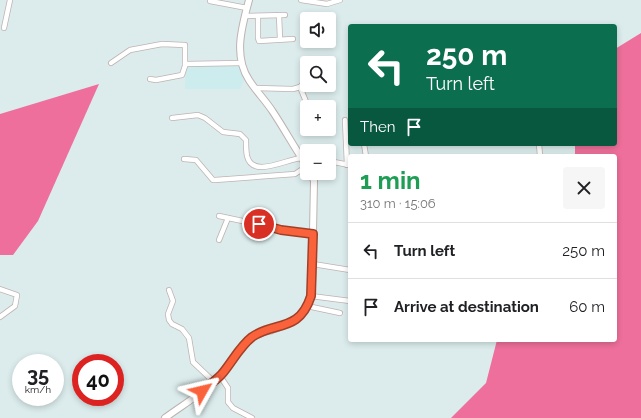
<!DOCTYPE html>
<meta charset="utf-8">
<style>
body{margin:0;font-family:Raleway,sans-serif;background:#f6f6f6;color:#202124;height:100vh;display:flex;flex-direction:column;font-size:15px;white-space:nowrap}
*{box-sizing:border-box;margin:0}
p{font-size:13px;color:#757577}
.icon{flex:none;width:22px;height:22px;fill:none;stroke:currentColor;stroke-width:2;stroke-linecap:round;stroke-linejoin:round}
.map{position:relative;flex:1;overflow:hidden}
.details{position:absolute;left:348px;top:154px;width:269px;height:188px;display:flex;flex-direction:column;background:#fff;border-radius:4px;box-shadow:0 2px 6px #0003}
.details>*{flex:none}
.hud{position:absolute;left:348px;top:24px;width:269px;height:122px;border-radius:4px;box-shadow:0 2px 6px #0003;background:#0b6e4f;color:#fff;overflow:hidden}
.controls{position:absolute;left:300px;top:12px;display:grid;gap:8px}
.controls a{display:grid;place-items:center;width:36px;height:36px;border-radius:4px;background:#fff;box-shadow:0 2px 6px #0003;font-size:20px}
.speed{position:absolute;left:12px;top:354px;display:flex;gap:8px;font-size:20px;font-weight:700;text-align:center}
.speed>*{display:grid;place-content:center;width:52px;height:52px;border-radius:50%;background:#fff;box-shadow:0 2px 6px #0003;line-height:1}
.speed small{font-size:10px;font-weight:400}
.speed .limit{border:6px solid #d22;background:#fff;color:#111}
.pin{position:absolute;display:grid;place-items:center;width:34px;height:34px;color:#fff;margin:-17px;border:2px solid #fff;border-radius:50%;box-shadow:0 1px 4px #0007}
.me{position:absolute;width:44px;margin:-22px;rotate:53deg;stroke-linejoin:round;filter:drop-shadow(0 0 3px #0008)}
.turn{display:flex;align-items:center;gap:14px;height:84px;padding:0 12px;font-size:18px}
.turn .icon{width:52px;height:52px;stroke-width:2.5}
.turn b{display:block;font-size:28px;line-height:34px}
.then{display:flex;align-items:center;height:38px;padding:0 12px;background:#0003;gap:8px;font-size:15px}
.round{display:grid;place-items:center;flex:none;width:42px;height:42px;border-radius:4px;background:#f6f6f6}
.headline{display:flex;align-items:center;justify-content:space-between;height:68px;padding:0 12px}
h1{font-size:24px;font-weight:700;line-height:30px;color:#1e9e55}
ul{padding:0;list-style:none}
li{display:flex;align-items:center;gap:12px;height:56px;padding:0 12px;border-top:1px solid #e0e0e0}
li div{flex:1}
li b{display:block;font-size:15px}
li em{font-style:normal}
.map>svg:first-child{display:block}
.education{fill:#ccecee}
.water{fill:#ee6f9b}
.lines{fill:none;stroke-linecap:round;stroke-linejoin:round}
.minor-casing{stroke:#beb3b0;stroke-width:6}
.tertiary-casing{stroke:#beb3b0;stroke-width:8}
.minor{stroke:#fff;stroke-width:4.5}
.tertiary{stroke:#fff;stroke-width:6}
.route-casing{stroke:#a24027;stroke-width:10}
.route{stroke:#fa623c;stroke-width:7}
</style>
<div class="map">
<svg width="641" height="418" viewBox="0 0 641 418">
<rect width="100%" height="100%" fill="#dcecec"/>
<polygon class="education" points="239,64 244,80 240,89 185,89 186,65"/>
<g class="water">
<polygon points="641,33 641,418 451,418 486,383 497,340 615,340 615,156 575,156 575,144 615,144 615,49"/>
<polygon points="99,84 38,221 13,255 0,255 0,114"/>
</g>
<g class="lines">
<defs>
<g id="minor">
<polyline points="301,0 327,4 340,0"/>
<polyline points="210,1 247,8"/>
<polyline points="279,15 280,39"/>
<polyline points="245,16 285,15"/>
<polyline points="258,16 258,38 259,41 293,39"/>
<polyline points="4,28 10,0"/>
<polyline points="111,63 130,50 162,44 185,45 185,66 182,75 156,80 150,79"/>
<polyline points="185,64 242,63"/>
<polyline points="300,87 307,104"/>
<polyline points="255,88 293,89 300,87 307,79"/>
<path d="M172,118l26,-3 7,3 18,14 17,2 6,6c0,5 0,11 1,16 6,25 45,-1 60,2"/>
<polyline points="345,120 347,165"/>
<polyline points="364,144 366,156"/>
<polyline points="539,144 540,156"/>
<polyline points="184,159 196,160 213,180 215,180 295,174 307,166"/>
<polyline points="329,161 349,165"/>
<polyline points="219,216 304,234 313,234"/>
<polyline points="219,240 228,218"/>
<polyline points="313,264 350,270"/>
<polyline points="0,289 17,295 15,306 0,317"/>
<polyline points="169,290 173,301 168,314 169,320 172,324 182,329 189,338 193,362 214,382"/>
<polyline points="311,296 350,301"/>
<polyline points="307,306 340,313"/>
<polyline points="220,376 228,388 228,402 233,408 252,418"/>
</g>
<g id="tertiary">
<path d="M249,0c-7,26 -16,56 0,80 7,11 17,21 24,32 12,18 22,37 34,54"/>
<path d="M165,418c16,-12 43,-28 56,-43 10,-11 17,-26 29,-36 6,-6 14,-7 22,-9 26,-8 39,-20 40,-47l2,-102 -3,-8"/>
</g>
</defs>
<use href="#minor" class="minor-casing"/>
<use href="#tertiary" class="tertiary-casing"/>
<use href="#minor" class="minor"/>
<use href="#tertiary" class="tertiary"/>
</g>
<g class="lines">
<defs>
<path id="route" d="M202,391c6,-5 13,-10 19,-16 10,-11 18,-28 31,-38 23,-16 47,-4 59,-41l2,-62 -32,-4 -22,-6"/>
</defs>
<use href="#route" class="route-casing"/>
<use href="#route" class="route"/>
</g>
</svg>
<div class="controls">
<a><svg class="icon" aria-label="sound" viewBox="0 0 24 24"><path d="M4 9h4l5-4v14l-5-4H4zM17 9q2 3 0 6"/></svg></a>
<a><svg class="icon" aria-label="search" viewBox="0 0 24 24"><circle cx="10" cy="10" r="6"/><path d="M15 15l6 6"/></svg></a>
<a>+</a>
<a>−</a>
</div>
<div class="speed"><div>35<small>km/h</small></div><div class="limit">40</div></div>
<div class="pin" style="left:259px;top:224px;background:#d93025"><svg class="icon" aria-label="arrive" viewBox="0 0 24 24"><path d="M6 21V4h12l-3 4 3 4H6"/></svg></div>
<svg class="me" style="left:202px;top:391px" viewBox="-20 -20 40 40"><path d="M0-17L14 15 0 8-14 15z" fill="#fa623c" stroke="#fff" stroke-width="4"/></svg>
<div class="hud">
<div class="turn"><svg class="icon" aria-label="left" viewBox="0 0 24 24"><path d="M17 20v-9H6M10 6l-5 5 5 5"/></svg><div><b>250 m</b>Turn left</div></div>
<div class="then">Then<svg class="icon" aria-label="arrive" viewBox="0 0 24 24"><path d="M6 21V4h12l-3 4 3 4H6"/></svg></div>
</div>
<section class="details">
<div class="headline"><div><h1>1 min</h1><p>310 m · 15:06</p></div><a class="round"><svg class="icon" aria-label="close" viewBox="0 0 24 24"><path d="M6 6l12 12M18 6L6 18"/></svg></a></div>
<ul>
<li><svg class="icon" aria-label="left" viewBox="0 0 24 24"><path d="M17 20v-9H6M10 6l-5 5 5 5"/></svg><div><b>Turn left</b></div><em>250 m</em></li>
<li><svg class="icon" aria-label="arrive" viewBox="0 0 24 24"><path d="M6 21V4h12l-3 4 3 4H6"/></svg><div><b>Arrive at destination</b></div><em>60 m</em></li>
</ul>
</section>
</div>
